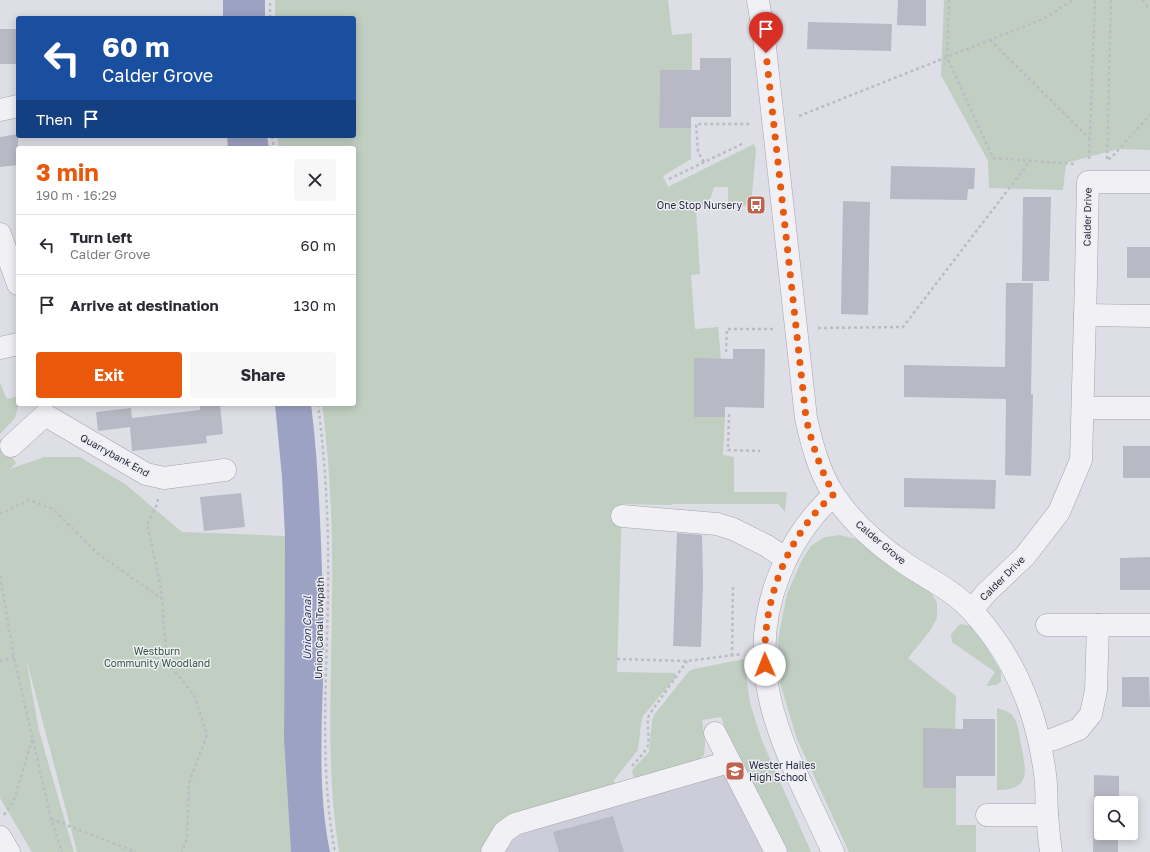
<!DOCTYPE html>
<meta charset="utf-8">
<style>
body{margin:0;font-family:"Golos Text",sans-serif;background:#f7f7f7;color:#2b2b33;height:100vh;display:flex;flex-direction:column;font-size:15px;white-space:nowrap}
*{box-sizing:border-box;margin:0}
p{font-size:13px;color:#7c7c81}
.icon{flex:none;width:22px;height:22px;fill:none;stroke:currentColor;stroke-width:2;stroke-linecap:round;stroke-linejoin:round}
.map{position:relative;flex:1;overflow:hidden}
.drawer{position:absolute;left:16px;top:146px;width:340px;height:260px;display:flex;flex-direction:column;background:#fff;border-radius:4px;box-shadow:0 2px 10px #0003}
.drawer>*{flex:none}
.top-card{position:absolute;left:16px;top:16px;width:340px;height:122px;border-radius:4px;box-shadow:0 2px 10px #0003;background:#1a4fa0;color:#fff;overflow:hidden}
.controls{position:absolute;left:1094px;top:796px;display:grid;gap:8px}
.controls a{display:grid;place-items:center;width:44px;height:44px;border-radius:4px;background:#fff;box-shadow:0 2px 10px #0003;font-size:20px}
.pin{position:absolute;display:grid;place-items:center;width:34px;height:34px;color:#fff;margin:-41px -17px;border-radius:50% 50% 50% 0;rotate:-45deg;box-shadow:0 0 4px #0007}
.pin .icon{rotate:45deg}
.me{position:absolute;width:44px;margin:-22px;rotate:359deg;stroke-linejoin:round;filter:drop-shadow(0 0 3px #0008)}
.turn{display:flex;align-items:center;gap:14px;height:84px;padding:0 20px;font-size:18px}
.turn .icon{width:52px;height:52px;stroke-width:2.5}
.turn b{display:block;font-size:28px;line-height:34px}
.then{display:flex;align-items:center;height:38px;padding:0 20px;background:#0003;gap:8px;font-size:15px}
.round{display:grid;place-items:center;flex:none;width:42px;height:42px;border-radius:4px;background:#f7f7f7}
.summary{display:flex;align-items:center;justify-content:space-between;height:68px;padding:0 20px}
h1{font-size:24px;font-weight:700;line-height:30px;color:#ea580c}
.button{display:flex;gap:8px;margin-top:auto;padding:8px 20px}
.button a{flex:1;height:46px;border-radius:4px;background:#ea580c;color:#fff;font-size:16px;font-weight:700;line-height:46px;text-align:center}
.button a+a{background:#f7f7f7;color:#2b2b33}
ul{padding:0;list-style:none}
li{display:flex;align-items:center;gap:12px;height:60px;padding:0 20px;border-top:1px solid #e1e1e2}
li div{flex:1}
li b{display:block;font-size:15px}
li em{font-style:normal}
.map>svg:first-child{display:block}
.built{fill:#cccdd8}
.green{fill:#c0cfc1}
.water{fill:#9ca2c3}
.building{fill:#b9b9c5}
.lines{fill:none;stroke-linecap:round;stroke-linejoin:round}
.minor-casing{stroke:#a4a4b0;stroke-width:23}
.path{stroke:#bcbcc5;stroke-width:2.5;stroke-dasharray:3 3;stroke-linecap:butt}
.minor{stroke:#f0f0f5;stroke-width:22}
.route{stroke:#ea580c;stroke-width:7;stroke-dasharray:0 12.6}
.labels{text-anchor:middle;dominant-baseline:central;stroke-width:3;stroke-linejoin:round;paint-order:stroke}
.poi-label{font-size:10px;fill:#29293c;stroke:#edeef4;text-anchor:end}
.street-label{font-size:10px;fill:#29293c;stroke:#edeef4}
.park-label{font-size:10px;fill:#37563c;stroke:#edeef4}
.water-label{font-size:11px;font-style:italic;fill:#363c6c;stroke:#edeef4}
</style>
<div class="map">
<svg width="1150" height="852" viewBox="0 0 1150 852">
<rect width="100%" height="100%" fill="#dedee6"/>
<polygon class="built" points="762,741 811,852 502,852 513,837 628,801"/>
<g class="green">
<path d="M275,0h393l4,35 20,-2v37h-32l-1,57 32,1v31l-28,17 5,11 86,-43 2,6 -5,55 -17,2 -6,-4v-16h-14c-4,15 -5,15 -18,23l4,64 -9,1 4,54 23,-2 3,32h-27v57l31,1 -2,38 11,2v35h53l-2,20 -7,-8h-106l-1,1 -49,-1 -5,168 58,1v5l-32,38 -2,7 -3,27 -24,30 1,6 -133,66h-143c-14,-87 -7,-173 -7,-260 1,-63 -2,-126 -10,-188h32v-256h-75l-2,-12h77v-118h-79z"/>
<polygon points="944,0 1150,0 1150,150 1118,149 1066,163 1063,190 989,188 988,161 941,75"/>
<polygon points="0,383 7,399 18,396 18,404 19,404 15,418 0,434"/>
<polygon points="0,439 16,463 10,469 44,457 80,457 125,484 182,532 285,536 284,740 291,852 77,852 26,658 39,731 74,852 32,852 0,798"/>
<polygon points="840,535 856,539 894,570 929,589 937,603 937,618 930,631 908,658 956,696 955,729 923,729 923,787 956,788 956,825 976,825 976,852 849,852 797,739 780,683 778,639 787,594 802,560 811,546 825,537"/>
<polygon points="961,624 970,626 985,645 1001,672 1001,682 996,685 986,686 995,672 952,642 951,635 958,626"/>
<polygon points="744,659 750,703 762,741 811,852 790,852 729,739 721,717 702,720 705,743 704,755 696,763 634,779 632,770 649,752 652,721 654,715 689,671 694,669"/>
<path d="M997,708c6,2 12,3 16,8 6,9 6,19 8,29 5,25 11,45 -24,45z"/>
</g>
<g class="water">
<rect x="223" y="0" width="42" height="18"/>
<polygon points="227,136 267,136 269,148 228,148"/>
<path d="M275,404h36c6,46 8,93 10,139 1,34 3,67 3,100 -1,69 -8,141 6,209h-39l-7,-112 1,-204 -3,-59z"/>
</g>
<g class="building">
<polygon points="898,0 926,0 926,26 897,25"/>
<polygon points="808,22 892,24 891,51 807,49"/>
<rect x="0" y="29" width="18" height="35"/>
<polygon points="700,58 731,58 731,117 691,117 691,128 659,128 660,70 700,70"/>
<polygon points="18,134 18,165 0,167 0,137"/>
<polygon points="891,166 975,168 974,189 968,189 967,200 890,199"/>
<polygon points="1023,197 1051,197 1049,281 1022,281"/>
<polygon points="843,201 870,202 868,315 841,314"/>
<rect x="1127" y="247" width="23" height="31"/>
<polygon points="1006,283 1033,283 1031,394 1033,394 1031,476 1005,475 1006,399 904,397 904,365 1005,367"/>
<polygon points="733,349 765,349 764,408 725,407 725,417 694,417 694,358 733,359"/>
<polygon points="200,404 220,404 223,434 206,436 207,443 132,451 130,427 98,431 96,412 131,408 132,418 200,410"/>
<rect x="1123" y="446" width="27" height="32"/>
<polygon points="904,478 996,480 995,509 904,507"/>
<polygon points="241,493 245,527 204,531 200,497"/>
<polygon points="677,533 702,535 703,581 701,647 673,646"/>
<polygon points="1150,557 1150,590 1120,590 1120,558"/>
<polygon points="1122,677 1149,677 1150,707 1122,707"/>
<polygon points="963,719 995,719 995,776 956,776 956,788 923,788 923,728 963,729"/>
<polygon points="1094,775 1119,776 1119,803 1101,803 1101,833 1118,833 1118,852 1093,852"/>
<polygon points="613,816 624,852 559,852 553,832"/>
</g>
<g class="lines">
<defs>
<g id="minor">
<path d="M758,0l6,38 42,380c6,27 13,54 28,77 18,27 45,51 72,69 22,15 47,26 66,47 42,45 65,102 73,163 2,12 1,26 2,39 1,13 2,26 4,39"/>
<polyline points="0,110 18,106"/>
<polyline points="0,234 18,284"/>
<polyline points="1085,315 1150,316"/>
<polyline points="0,348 18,344"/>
<polyline points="1083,408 1150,408"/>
<polyline points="45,415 146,474 164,478 225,470"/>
<polyline points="11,446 45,415"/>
<polyline points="622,516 717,524 733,529 767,546 786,559"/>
<polyline points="972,610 986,593 1025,556 1059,512 1081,460 1086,279 1088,182 1150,182"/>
<polyline points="1047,625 1098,625"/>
<polyline points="715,733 776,852"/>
<polyline points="1040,743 1054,739 1079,729 1091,714 1096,690 1098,625 1150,625"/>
<polyline points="987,815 1047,815"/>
<polyline points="0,837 9,852"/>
<polyline points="492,852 504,832 515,824 729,762"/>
<path d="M833,852c-42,-93 -96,-174 -53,-279 12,-29 30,-57 54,-78"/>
</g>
</defs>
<use href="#minor" class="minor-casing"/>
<g class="path">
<polyline points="949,0 947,57 993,158 1074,164"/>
<polyline points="1142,0 1150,9"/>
<polyline points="270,18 270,0"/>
<polyline points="990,40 1089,138"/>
<polyline points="799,116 1045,18 1073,0"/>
<polyline points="272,136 274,148"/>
<polyline points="1089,159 1095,0"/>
<polyline points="1107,159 1111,0"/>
<polyline points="1108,159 1111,158 1150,115"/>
<polyline points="704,162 698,152 696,124 752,124"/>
<polyline points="669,179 744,143"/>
<polyline points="818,328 903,327 1030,161"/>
<polyline points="726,352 727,329 773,329"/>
<path d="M318,404c8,62 11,125 10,188 -1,86 -9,174 7,260"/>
<polyline points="729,414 728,450 760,451"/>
<polyline points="158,499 156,507 147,524 161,588 167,662 194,695 207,735 189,783 187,838 182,852"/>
<polyline points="0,514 29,500 53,509 97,553 162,599"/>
<polyline points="0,576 14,657 51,819 62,852"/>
<polyline points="732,656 733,585"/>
<polyline points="617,659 687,661 742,654"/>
<polyline points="0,661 14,657"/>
<path d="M632,766c5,-6 14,-14 16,-21 2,-10 -2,-20 1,-30l38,-54"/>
<polyline points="4,815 14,800 32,740"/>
<polyline points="51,819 136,852"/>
</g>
<use href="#minor" class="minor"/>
</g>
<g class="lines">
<path class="route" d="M765,665c-3,-63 21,-129 69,-171 -14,-25 -21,-47 -28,-76l-40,-365"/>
</g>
<defs>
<symbol id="bus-square" viewBox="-11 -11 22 22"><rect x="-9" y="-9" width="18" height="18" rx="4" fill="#c2624d" stroke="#edeef4"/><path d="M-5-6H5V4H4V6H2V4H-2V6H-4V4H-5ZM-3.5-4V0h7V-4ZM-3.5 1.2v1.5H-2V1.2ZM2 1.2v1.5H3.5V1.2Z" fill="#fff"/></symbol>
<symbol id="school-square" viewBox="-11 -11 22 22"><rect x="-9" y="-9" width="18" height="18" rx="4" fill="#c2624d" stroke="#edeef4"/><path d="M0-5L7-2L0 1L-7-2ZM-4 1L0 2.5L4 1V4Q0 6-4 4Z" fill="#fff"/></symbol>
</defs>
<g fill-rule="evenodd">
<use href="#bus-square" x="745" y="194" width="22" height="22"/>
<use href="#school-square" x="724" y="760" width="22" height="22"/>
</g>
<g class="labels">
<g class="poi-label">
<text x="742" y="205">One Stop Nursery</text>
<text x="749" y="765" text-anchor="start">Wester Hailes<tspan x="749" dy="12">High School</tspan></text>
</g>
<g class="street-label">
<text transform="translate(1087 217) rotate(-89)">Calder Drive</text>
<text transform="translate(115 455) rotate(29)">Quarrybank End</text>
<text transform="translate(881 542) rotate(40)">Calder Grove</text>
<text transform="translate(1002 578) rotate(-45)">Calder Drive</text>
<text transform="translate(319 628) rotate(-89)">Union Canal Towpath</text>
</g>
<g class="park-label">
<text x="157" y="651">Westburn<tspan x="157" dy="12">Community Woodland</tspan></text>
</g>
<g class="water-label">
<text transform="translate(306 628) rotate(-90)">Union Canal</text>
</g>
</g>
</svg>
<div class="controls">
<a><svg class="icon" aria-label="search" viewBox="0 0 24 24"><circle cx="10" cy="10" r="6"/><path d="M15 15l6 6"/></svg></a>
</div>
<div class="pin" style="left:766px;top:53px;background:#d93025"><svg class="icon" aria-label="arrive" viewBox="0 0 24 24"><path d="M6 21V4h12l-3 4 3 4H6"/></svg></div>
<svg class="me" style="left:765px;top:665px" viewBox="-20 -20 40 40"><circle r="19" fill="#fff"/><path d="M0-13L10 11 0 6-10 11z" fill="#ea580c"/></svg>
<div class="top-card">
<div class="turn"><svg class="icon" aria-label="left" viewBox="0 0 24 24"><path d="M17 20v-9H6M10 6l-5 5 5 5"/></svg><div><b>60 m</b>Calder Grove</div></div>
<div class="then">Then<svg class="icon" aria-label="arrive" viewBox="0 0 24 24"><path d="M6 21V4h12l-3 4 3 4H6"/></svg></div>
</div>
<section class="drawer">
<div class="summary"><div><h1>3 min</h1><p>190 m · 16:29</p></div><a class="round"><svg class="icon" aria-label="close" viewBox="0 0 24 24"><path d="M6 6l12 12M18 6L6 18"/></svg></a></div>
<ul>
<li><svg class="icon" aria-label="left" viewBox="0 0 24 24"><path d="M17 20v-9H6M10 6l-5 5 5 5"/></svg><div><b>Turn left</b><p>Calder Grove</p></div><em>60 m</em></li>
<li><svg class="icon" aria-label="arrive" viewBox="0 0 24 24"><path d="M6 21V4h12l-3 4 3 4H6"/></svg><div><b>Arrive at destination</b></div><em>130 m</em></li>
</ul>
<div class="button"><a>Exit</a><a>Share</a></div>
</section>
</div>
